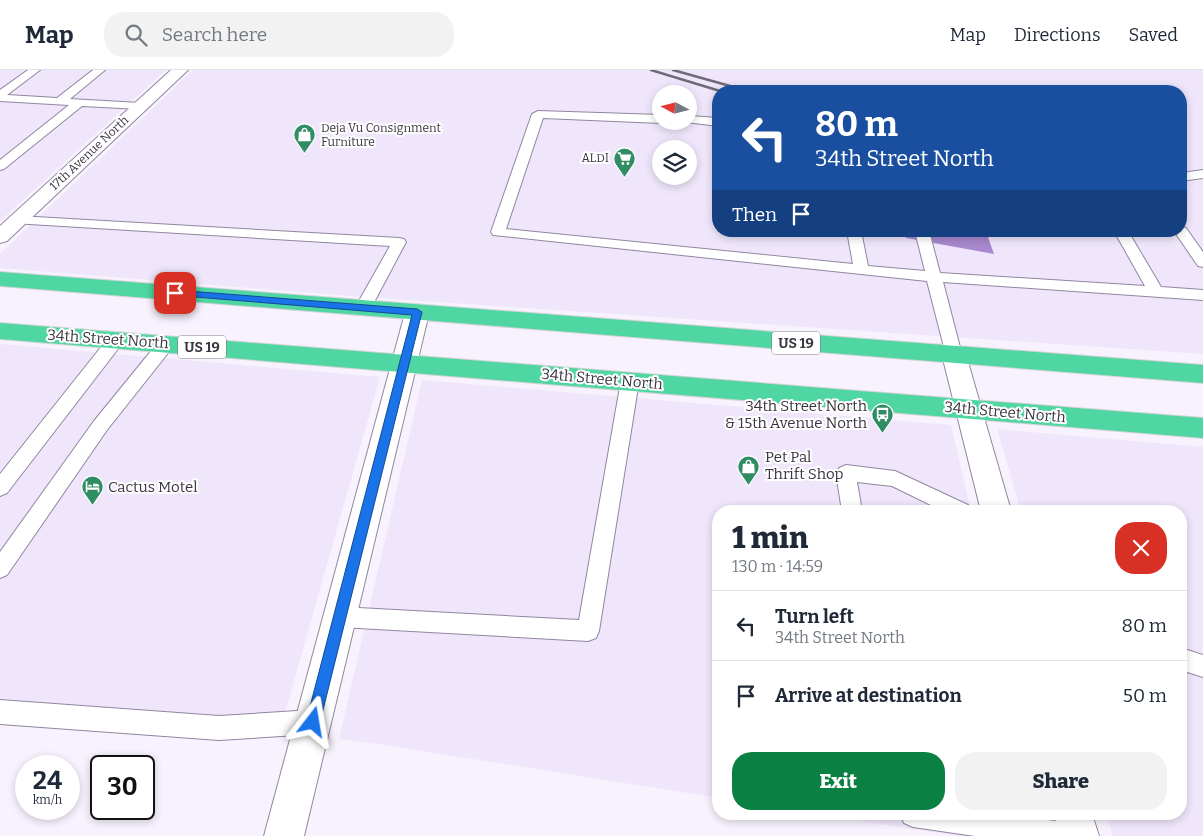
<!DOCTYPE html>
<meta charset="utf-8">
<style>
body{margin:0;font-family:Bitter,serif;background:#f2f2f3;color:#1f2937;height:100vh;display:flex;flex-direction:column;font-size:19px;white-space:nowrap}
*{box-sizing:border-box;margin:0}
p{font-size:16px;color:#747a83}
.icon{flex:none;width:28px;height:28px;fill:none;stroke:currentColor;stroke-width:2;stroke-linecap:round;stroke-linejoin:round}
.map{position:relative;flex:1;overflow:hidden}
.sheet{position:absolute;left:712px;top:435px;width:475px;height:315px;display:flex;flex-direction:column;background:#fff;border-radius:20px;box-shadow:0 2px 8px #0003}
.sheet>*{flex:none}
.hud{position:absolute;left:712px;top:15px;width:475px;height:152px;border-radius:20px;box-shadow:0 2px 8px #0003;background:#1a4fa0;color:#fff;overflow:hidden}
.needle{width:32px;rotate:277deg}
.fabs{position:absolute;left:652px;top:15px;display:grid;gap:10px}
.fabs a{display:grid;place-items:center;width:45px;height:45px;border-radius:50%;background:#fff;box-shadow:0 2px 8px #0003;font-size:25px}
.speed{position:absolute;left:15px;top:685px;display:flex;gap:10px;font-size:25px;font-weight:700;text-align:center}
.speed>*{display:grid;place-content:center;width:65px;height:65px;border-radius:50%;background:#fff;box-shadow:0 2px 8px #0003;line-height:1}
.speed small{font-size:12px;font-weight:400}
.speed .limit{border:2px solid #111;border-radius:8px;background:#fff;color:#111}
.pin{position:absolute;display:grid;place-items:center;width:42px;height:42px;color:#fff;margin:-21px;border-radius:10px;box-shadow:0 2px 8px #0006}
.me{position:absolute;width:55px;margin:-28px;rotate:14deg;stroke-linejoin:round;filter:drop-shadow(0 0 4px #0008)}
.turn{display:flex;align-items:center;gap:18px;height:105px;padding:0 20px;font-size:22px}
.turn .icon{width:65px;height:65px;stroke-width:2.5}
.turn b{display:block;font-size:35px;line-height:42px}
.then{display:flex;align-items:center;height:48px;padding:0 20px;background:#0003;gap:10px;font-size:19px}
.round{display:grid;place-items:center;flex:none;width:52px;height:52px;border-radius:20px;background:#f2f2f3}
.head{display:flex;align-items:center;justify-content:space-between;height:85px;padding:0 20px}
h1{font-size:30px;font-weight:800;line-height:38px}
.action{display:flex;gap:10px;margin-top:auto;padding:10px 20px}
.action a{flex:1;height:58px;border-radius:20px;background:#0b8043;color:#fff;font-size:20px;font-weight:800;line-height:58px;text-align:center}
.action a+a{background:#f2f2f3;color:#1f2937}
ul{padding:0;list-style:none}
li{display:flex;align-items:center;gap:15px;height:70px;padding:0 20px;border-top:1px solid #e0e1e3}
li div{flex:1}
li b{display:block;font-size:19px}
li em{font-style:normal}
header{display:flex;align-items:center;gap:30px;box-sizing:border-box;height:70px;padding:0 25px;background:#fff;border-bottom:1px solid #e0e1e3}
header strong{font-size:24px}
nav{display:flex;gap:28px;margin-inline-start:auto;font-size:18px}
.search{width:350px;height:45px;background:#f2f2f3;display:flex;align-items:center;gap:12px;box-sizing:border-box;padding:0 18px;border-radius:20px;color:#747a83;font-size:19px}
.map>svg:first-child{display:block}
.built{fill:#efe6fb;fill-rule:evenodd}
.water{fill:#a888ce}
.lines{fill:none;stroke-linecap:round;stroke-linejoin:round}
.service-casing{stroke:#91869f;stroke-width:2}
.minor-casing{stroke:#91869f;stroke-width:2}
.trunk-casing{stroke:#d4d3d5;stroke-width:2}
.service{fill:#fff;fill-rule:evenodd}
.minor{fill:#fff;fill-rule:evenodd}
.trunk{fill:#50d6a2;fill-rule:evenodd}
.rail{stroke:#6f6a75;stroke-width:2.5}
.route{fill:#1a73e8;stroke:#114b97}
.labels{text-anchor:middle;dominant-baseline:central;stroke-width:4;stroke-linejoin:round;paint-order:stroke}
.far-poi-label{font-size:12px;fill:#3a3540;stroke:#fff;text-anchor:start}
.far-street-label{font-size:12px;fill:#3a3540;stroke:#fff}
.shield{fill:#fff;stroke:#757279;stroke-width:1}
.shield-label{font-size:14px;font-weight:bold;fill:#3a3540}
.street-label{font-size:15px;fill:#3a3540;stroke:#fff}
.poi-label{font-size:15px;fill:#3a3540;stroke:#fff;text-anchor:start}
</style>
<header>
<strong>Map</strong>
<div class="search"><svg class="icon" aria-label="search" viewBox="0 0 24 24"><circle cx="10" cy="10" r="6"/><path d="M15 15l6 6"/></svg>Search here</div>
<nav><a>Map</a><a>Directions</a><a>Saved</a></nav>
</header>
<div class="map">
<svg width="1203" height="766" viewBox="0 0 1203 766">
<rect width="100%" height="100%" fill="#f7f2fd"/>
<g class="built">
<polygon points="0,0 166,0 0,151"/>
<path d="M193,0h1010v284l-853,-58 -350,-28v-14zM719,21h462v140h-195l8,22 -88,-15 -1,-7h-186zM661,24h28v27h-28zM661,79h28v27h-28z"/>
<polygon points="0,274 380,307 279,664 0,639"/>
<polygon points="422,310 951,355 971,441 719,441 719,728 372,673 339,669"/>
<polygon points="997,359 1203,377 1203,766 1113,766 1106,744 1181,744 1181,441 1021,441"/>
<polygon points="817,744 1041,744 1046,766 957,766"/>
</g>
<polygon class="water" points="905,161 986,161 994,184 906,168"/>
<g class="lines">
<defs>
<g id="service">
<polygon points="28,0 40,0 7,25 57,28 93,0 105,0 70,29 140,33 146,36 140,39 82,36 4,99 0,100 0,90 69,35 0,31 0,20"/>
<polygon points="538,41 661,45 661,51 665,51 661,53 543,48 506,159 853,194 847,161 861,161 868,196 925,201 915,161 929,161 940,203 1145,216 1114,161 1128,161 1161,217 1203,220 1203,230 943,212 962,285 960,289 954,291 948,289 946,285 927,211 493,165 491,162 532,44"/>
<polygon points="689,46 719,48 719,56 685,52 684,51 689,51"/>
<polygon points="1203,100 1203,108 1181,111 1181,103"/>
<polygon points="18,146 399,168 404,169 406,172 371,238 369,242 357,242 355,238 390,176 13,153 11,150"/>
<polygon points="1181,157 1186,158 1203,182 1203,197 1198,196 1174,161 1181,161"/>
<polygon points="115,266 121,267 123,271 121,275 7,423 0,426 0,404 109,267"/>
<polygon points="166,268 172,270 174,274 172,278 107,360 7,505 0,508 0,482 94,351 160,270"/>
<polygon points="630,305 636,307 639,311 599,561 596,568 588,571 340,557 332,554 329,547 332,540 340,537 579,550 621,311 624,307"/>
<polygon points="846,395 895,401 968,435 971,441 943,441 892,416 857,412 862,441 842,441 836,403 839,398"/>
<polygon points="1181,578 1203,585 1203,607 1181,600"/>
<polygon points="0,630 219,646 313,640 322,643 325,652 322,661 313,664 219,670 0,654"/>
<polygon points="900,744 1006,744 1069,753 1078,757 1082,766 975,766 913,757 904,753"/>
</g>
<g id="minor">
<polygon points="171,0 188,0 7,171 0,173 0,156"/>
<polygon points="417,236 425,238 429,243 304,766 264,766 405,243 409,238"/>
<polygon points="954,277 963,279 966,285 1011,441 981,441 942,285 945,279"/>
<polygon points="1054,744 1092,744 1099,766 1059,766"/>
</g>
<g id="trunk">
<polygon points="0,202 1203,295 1203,313 0,216"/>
<polygon points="0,253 1203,348 1203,368 0,269"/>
</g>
</defs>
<use href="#service" class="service-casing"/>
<use href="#minor" class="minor-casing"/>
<use href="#trunk" class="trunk-casing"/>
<use href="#service" class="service"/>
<use href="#minor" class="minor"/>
<use href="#trunk" class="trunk"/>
<g class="rail">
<polyline points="651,0 720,21"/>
<polyline points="673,0 748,21"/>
</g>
</g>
<polygon class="route" points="175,220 417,239 422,242 320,652 318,657 313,659 308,657 306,652 412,245 171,225 171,221"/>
<defs>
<symbol id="shop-pin" viewBox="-11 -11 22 30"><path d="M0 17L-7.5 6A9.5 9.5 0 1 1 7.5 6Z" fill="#308c63" stroke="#fff"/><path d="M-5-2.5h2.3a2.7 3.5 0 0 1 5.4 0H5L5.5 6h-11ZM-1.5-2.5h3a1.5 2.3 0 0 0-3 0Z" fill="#fff"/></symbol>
<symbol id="supermarket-pin" viewBox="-11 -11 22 30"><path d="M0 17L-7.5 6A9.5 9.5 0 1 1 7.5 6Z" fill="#308c63" stroke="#fff"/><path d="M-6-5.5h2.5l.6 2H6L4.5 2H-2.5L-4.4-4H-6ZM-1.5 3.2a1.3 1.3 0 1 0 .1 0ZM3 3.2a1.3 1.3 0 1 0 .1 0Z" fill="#fff"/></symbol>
<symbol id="bus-pin" viewBox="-11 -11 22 30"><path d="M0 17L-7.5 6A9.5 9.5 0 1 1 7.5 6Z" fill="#308c63" stroke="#fff"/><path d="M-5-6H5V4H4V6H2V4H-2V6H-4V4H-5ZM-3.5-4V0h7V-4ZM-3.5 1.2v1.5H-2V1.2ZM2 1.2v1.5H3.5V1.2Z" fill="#fff"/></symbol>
<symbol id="hotel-pin" viewBox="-11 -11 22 30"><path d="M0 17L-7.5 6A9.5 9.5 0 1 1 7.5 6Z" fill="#308c63" stroke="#fff"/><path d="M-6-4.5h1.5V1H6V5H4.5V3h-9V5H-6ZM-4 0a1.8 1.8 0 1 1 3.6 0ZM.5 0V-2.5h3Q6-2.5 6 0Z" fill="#fff"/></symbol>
</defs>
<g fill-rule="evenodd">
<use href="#shop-pin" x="292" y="52" width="25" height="34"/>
<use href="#supermarket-pin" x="612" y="76" width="25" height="34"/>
<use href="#bus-pin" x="870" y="332" width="25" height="34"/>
<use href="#shop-pin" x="736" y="384" width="25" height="34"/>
<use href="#hotel-pin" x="80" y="404" width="25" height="34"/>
</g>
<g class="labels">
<g class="far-poi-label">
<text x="321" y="58">Deja Vu Consignment<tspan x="321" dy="14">Furniture</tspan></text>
<text x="609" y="88" text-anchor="end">ALDI</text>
</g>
<g class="far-street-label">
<text transform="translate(89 83) rotate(-43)">17th Avenue North</text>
</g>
<g class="shield">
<rect x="772" y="261.5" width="48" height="23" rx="4"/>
<rect x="178" y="265.5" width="48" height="23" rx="4"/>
</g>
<g class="shield-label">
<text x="796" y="273">US 19</text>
<text x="202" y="277">US 19</text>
</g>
<g class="street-label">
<text transform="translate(108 269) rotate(4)">34th Street North</text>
<text transform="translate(602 309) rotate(5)">34th Street North</text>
<text transform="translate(1005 342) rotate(5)">34th Street North</text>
</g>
<g class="poi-label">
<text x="867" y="336" text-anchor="end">34th Street North<tspan x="867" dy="17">&amp; 15th Avenue North</tspan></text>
<text x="765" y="387">Pet Pal<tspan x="765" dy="17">Thrift Shop</tspan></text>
<text x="108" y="417">Cactus Motel</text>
</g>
</g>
</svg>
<div class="fabs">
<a><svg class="needle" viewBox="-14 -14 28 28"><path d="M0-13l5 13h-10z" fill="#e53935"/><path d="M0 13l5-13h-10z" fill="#747a83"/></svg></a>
<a><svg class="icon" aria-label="layers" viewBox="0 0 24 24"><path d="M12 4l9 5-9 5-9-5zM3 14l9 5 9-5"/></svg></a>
</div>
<div class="speed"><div>24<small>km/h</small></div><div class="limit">30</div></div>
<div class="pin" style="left:175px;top:223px;background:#d93025"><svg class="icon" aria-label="arrive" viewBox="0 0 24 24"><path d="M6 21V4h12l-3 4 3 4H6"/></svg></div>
<svg class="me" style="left:313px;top:652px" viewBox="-20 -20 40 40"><path d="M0-17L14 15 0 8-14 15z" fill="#1a73e8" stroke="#fff" stroke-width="4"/></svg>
<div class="hud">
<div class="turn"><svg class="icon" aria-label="left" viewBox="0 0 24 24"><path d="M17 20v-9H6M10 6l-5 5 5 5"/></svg><div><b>80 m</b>34th Street North</div></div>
<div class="then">Then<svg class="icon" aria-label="arrive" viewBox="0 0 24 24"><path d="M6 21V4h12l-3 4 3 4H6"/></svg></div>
</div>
<section class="sheet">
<div class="head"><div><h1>1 min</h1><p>130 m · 14:59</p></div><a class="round" style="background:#d93025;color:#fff"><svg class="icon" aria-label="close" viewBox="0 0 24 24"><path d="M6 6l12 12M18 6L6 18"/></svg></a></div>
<ul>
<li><svg class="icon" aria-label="left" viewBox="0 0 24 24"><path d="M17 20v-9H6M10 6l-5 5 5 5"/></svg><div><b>Turn left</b><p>34th Street North</p></div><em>80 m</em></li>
<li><svg class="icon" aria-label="arrive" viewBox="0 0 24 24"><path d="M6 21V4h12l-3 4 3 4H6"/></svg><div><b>Arrive at destination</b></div><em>50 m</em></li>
</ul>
<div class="action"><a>Exit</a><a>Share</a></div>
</section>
</div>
